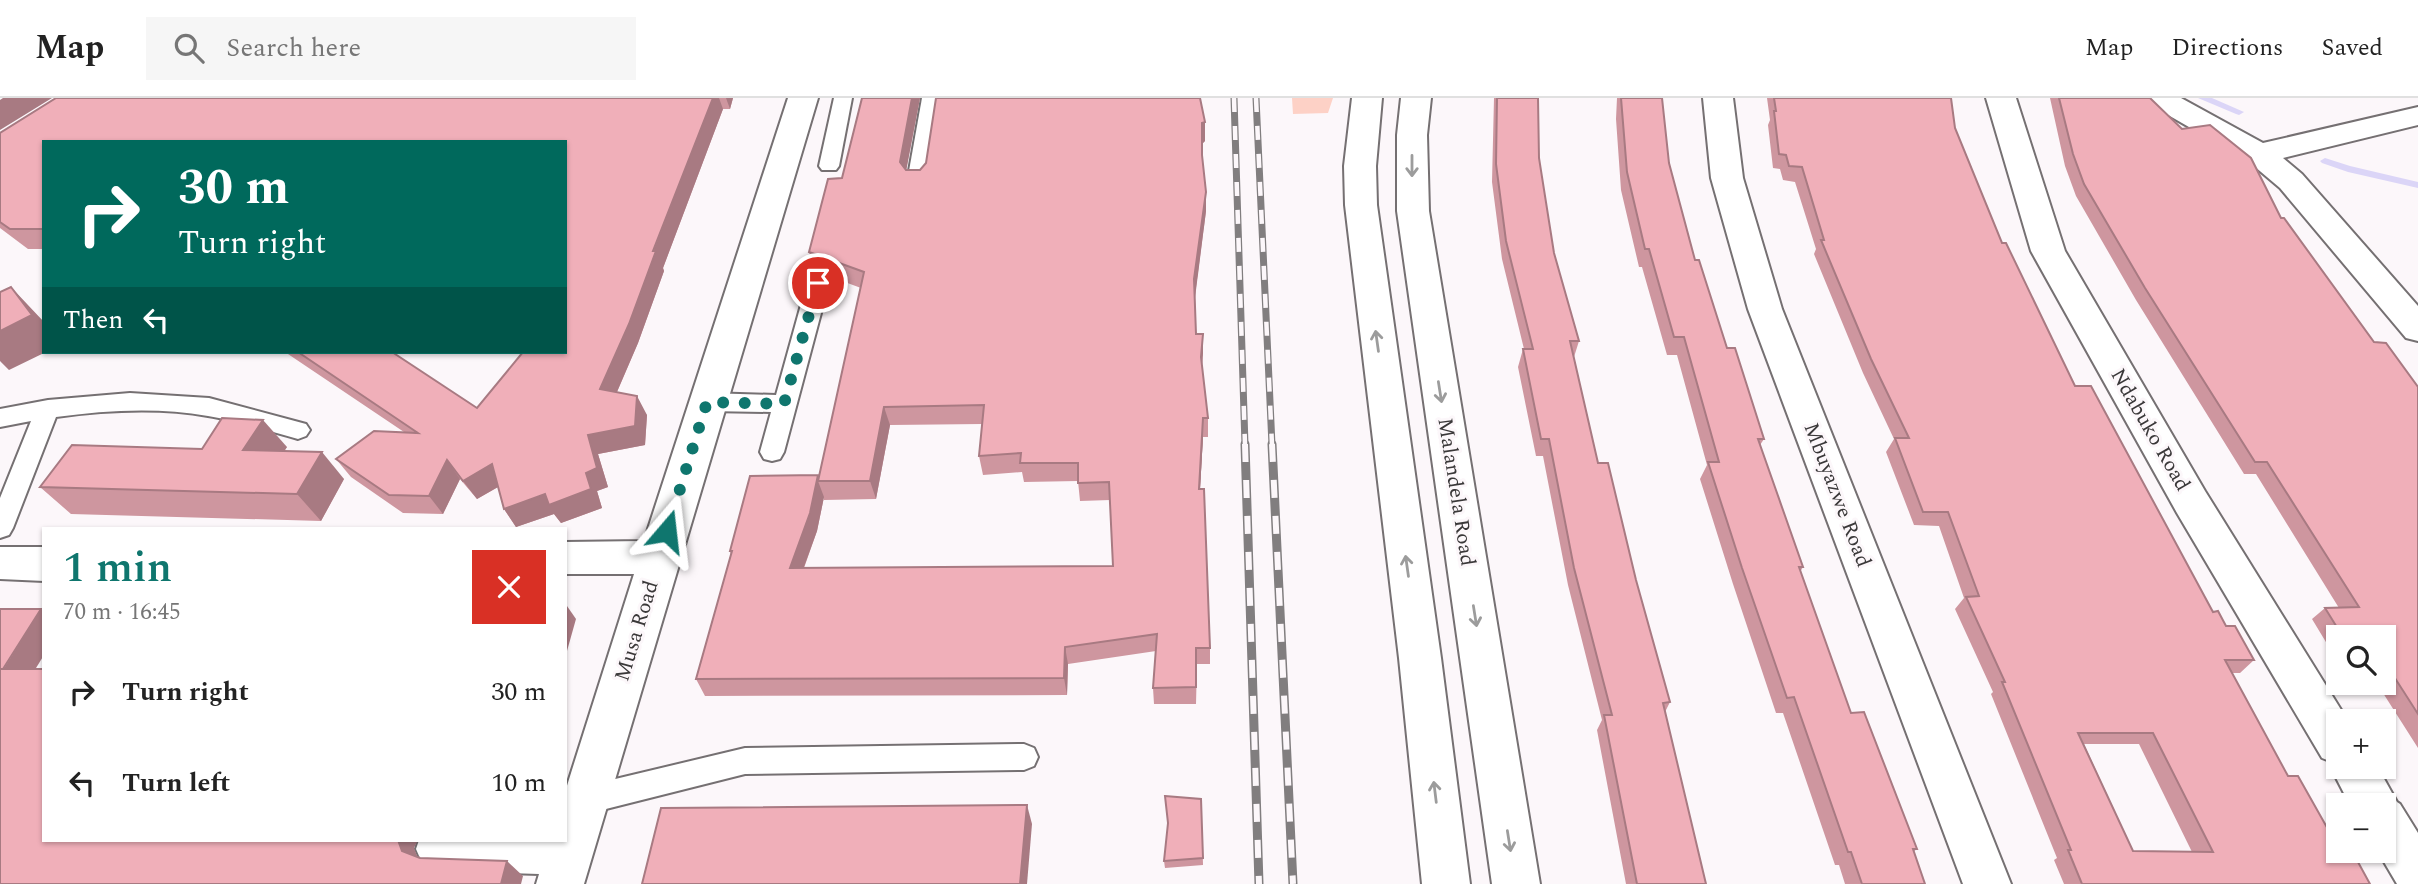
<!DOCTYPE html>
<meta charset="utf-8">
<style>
body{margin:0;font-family:Spectral,serif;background:#f6f6f6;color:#222;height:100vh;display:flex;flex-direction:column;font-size:26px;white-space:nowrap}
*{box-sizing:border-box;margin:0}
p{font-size:23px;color:#767676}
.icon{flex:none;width:38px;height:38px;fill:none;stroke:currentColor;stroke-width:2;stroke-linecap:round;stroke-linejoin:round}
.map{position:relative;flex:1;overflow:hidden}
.sheet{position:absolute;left:42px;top:429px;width:525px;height:315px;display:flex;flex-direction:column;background:#fff;border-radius:0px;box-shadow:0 2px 5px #0004}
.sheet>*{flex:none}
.hud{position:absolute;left:42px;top:42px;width:525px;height:214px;border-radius:0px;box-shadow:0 2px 5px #0004;background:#00695c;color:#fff;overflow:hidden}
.buttons{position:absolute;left:2326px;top:527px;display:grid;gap:14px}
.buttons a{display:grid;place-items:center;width:70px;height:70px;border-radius:0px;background:#fff;box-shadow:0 2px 5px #0004;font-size:35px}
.pin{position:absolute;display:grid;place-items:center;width:60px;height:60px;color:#fff;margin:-30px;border:4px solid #fff;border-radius:50%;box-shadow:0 2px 7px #0007}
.me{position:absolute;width:77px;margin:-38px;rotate:17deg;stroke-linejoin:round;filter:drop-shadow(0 0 5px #0008)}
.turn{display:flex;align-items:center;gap:24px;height:147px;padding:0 21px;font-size:32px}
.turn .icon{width:91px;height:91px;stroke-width:2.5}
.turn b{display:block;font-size:49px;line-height:60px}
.then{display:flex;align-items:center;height:66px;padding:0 21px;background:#0003;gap:14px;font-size:26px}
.round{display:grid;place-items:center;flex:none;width:74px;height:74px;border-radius:0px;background:#f6f6f6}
.headline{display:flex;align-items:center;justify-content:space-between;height:119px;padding:0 21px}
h1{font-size:42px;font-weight:600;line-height:52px;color:#0f766e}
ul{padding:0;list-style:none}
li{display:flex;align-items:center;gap:21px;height:91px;padding:0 21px}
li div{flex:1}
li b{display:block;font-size:26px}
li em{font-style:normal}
header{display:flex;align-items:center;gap:42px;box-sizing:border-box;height:98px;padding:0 35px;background:#fff;border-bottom:2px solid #e0e0e0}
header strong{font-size:33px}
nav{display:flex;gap:38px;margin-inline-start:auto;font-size:24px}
.search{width:490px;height:63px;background:#f6f6f6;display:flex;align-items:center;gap:18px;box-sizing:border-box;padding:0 24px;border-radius:0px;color:#767676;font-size:26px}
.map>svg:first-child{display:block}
.green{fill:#fdd1c6}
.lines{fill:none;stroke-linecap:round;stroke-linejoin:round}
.stream{fill:#dbd5f7;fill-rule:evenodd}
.lane-casing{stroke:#757072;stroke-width:4}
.street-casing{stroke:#757072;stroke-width:4}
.secondary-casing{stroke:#757072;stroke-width:4}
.lane{fill:#fff;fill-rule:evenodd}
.street{fill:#fff;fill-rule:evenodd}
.secondary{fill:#fff;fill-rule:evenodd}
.rail-far1-casing{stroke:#817e7f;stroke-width:7}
.rail-casing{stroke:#817e7f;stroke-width:9}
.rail-far1{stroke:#fcf7fa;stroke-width:4.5;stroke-dasharray:14;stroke-linecap:butt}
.rail{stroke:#fcf7fa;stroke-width:6;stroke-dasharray:18;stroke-linecap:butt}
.wall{fill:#ce969f;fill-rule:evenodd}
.shaded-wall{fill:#a87a82}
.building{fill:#f0afb9;stroke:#a87a82;stroke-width:2;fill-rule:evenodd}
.oneway{stroke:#9c9c9c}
.route{stroke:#0f766e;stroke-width:12;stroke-dasharray:0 21.6}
.labels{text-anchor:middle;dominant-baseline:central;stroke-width:6;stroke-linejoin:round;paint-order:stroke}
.street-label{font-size:21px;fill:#3a3839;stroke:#fcf7fa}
</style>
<header>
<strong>Map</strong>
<div class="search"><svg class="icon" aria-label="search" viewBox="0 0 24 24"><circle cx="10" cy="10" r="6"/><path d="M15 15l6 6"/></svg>Search here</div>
<nav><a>Map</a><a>Directions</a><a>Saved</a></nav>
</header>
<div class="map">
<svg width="2418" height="786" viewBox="0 0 2418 786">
<rect width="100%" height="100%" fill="#fcf7fa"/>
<polygon class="green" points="1292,0 1333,0 1328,15 1293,16"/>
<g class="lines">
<g class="stream">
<polygon points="2198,0 2212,0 2244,14 2239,17 2236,16"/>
<polygon points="2325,60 2350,68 2418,84 2418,90 2348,74 2322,65 2320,63"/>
</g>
<defs>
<g id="lane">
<polygon points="834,0 852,0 839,68 836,72 822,72 819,68"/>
<polygon points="922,0 940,0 927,84 924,89 910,89 907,84"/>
<polygon points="818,178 826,180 829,185 784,354 780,361 772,363 764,361 760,354 771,314 707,313 699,310 695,304 699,298 707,295 776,297 807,185 810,180"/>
<path d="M130,295l79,5 97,26 4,6 -4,6 -8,3c-30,-8 -59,-18 -90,-23 -50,-9 -101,-6 -152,1l-43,111 -4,7 -9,3v-40l31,-77 -31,6v-18l48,-9z"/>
<polygon points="1024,646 1034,650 1038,659 1034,668 1024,672 745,676 586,716 576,712 572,702 576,692 586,688 745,650"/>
</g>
<g id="street">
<polygon points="788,0 818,0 584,786 536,786 539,776 439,773 423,767 416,751 419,742 565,742 565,694 634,476 565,476 565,444 644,443"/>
<polygon points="1703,0 1733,0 1743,80 1782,211 2011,786 1963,786 1748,211 1711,80"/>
<polygon points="1986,0 2016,0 2065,153 2205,393 2348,623 2338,623 2338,668 2377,668 2397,704 2400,706 2418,735 2418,786 2397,786 2377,752 2384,752 2384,707 2350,707 2330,668 2332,664 2322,660 2177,415 2031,153"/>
<polygon points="2144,0 2181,0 2263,45 2418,9 2418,27 2283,60 2302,76 2418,208 2418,243 2406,240 2280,90 2248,63 2149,6"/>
<polygon points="0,449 44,449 44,483 0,481"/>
</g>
<g id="secondary">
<polygon points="1352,0 1382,0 1376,68 1377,107 1441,560 1470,786 1422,786 1399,560 1345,107 1344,68"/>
<polygon points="1401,0 1431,0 1427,37 1429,113 1540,786 1492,786 1397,113 1397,37"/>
</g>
</defs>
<use href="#lane" class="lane-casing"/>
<use href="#street" class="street-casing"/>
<use href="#secondary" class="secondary-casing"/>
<use href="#lane" class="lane"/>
<use href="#street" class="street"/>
<use href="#secondary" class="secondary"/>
<defs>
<g id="rail-far1">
<polyline points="1234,0 1245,347"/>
<polyline points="1256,0 1272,347"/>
</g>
<g id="rail">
<polyline points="1245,346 1259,786"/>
<polyline points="1272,346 1293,786"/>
</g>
</defs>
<use href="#rail-far1" class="rail-far1-casing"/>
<use href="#rail" class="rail-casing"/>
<use href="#rail-far1" class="rail-far1"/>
<use href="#rail" class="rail"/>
</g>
<g class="wall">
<polygon points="56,0 733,0 730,11 723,11 663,170 664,173 638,245 617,294 647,317 645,347 598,356 608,389 597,393 602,410 561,425 554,416 516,429 504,411 498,389 477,401 460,381 443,416 403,415 351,379 336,361 404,334 285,254 392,254 477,310 565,254 565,44 44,44 44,151 28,151 0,130 0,35"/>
<path d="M862,0h58l-14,72h14l285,-29 -2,2 -1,15 4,34v19l-11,84 1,39 7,19 -1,13 6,52v19h-5l-3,52 10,159v16h-13l-1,40h-42l-1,-16 3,-37 -88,13 -1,31 -362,1 -9,-17 35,-124 -1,-4 89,-73 42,-190 -46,-17 -6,-19 33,-74zM982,326l-3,32 4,19 39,-3 2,10 54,-1 2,20 30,-1 3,66 -309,2 13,-37 7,-34v3l52,-1 14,-74z"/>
<polygon points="1494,0 1538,0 1539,60 1554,155 1579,243 1574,259 1598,365 1636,482 1670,604 1665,614 1706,786 1626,786 1597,632 1602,622 1568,487 1543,358 1536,358 1518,269 1523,251 1524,251 1502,161 1492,84"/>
<polygon points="1617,0 1662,0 1669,65 1695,162 1727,250 1764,341 1760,347 1803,469 1800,474 1851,615 1917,751 1913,754 1925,786 1845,786 1839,767 1835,767 1783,615 1776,615 1733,486 1700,381 1707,367 1677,257 1667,257 1642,169 1639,169 1621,92 1616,21"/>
<path d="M1767,0h184l4,30 47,115 73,143 138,226 13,14 28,34 -14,13h-8l56,103 59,86 23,22h-306l-10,-24 3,-2 -66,-164 2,-2 -38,-83 9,-11 -25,-72 -25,-1 -28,-73 8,-13 -31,-66 -49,-119 2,-5 -21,-67 -12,-2 -3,-11 -7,-1 -5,-43 2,-5zM2084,646h55l53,108 -59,-1z"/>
<polygon points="2050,0 2150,0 2182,31 2281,120 2374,244 2418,289 2418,650 2376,584 2384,584 2384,539 2338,539 2338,564 2312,521 2325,510 2339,510 2256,376 2244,376 2136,202 2076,98 2065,68"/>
<polygon points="287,349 284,353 344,381 321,423 71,416 40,389 202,351"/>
<polygon points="1201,701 1203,767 1165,770 1164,763"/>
</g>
<g class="shaded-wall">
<polygon points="3,0 52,0 0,32 0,2"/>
<polygon points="713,0 719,0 723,11 663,170 664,173 638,245 610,310 600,291"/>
<polygon points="726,0 733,0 730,11"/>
<polygon points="912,0 920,0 904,84 900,64"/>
<polygon points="1205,24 1205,43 1203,45 1202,25"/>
<polygon points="1206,94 1206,113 1195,200 1194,181"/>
<polygon points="11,189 44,224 44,254 46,254 9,272 0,263 0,224"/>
<polygon points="1203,236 1203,255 1201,278 1201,259"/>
<polygon points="637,298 647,317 645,347 598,356 608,389 597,393 602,410 561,425 554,416 516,429 504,411 586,375 588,337"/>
<polygon points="884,309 890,327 876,401 870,383"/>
<polygon points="1203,320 1203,339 1199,409 1199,391"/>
<polygon points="263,322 287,349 267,379 243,352"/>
<polygon points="322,354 344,381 321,423 297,396"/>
<polygon points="447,362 460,381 443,416 429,398"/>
<polygon points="492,366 505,385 477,401 463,383"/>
<polygon points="818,377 820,383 818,383 824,399 817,433 797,488 790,470"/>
<polygon points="567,508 576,521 565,560 565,512"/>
<polygon points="41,511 44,513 44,557 25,588 3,572"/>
<polygon points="1065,549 1068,566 1067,597 1064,580"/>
<polygon points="1027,707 1032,726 1027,786 1020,786"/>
<polygon points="398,742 418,742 414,750 421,768 402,753"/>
<polygon points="507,763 523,778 521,786 501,786"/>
</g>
<g class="building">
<polygon points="56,0 713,0 653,153 656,153 629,226 600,291 637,298 635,328 588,337 597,370 586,375 591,391 549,407 545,396 504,411 492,366 463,383 447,362 429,398 389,397 336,361 374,333 418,335 298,254 392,254 477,310 523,254 565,254 565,44 44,44 44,131 10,131 0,124 0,35"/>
<polygon points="862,0 912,0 900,64 906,72 920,72 926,65 936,0 1200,0 1205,24 1202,25 1202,57 1206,94 1194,181 1196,236 1203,236 1201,259 1208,320 1203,320 1199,391 1204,391 1210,550 1196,550 1196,589 1153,590 1157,536 1065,549 1064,580 696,581 732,453 730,453 750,378 818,377 810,415 790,470 1113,468 1109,384 1078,385 1078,365 1020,365 1021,355 979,358 984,307 884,309 870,383 818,383 864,174 809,154 828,81 842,80"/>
<polygon points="1497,0 1538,0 1539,60 1554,155 1579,243 1570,243 1598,365 1608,365 1636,482 1670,604 1663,605 1706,786 1637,786 1604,617 1612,617 1574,470 1549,341 1541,341 1523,251 1533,251 1506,143 1496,66"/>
<polygon points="1621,0 1662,0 1669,65 1695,162 1699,162 1727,250 1735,250 1764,341 1758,341 1803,469 1799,469 1851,615 1864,614 1917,751 1913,751 1925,786 1862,786 1851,754 1848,754 1794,599 1787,600 1742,470 1708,364 1719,364 1684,239 1674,239 1649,151 1645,151 1627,74"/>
<path d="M1774,0h177l4,30 47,115h4l69,143h16l122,226 5,-1 8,15h9l19,34h-29l63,116h10l40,71v3h2l7,12h11l12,22h-288l-14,-34h3l-69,-168h3l-39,-85 13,-1 -31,-84h-25l-28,-74h14l-38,-79 -50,-119h3l-22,-73 -13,-1 -3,-11 -7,-1 -5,-43h2zM2078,635h75l60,119 -80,-1z"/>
<polygon points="2059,0 2150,0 2182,31 2210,27 2251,60 2281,120 2284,120 2374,244 2386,245 2418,289 2418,616 2384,563 2384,539 2343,539 2325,510 2359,509 2267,364 2255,364 2145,190 2084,86 2073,56"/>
<polygon points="11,189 32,217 0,233 0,194"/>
<polygon points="222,320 263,322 243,352 322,354 297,396 40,389 72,347 202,351"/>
<polygon points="0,511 41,511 3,571 0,571"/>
<polygon points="0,571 44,571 44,742 398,742 402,753 420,760 507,763 501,786 0,786"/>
<polygon points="1165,698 1201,701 1203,760 1164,763 1168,725"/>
<polygon points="1027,707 1020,786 642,786 661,710"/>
</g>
<defs><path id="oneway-shaft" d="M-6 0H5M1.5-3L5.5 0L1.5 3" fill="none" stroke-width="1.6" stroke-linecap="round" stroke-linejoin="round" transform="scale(1.75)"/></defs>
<g class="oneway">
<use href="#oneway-shaft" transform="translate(1412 68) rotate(90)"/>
<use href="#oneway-shaft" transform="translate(1377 243) rotate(-98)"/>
<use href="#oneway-shaft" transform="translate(1440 294) rotate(81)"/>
<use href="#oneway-shaft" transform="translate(1407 468) rotate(-98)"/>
<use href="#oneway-shaft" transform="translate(1475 518) rotate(81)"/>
<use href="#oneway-shaft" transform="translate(1435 694) rotate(-97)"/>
<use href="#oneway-shaft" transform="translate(1509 743) rotate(81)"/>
</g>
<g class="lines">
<polyline class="route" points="667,433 707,304 784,306 818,185"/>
</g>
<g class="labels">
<g class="street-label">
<text transform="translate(2150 332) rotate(60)">Ndabuko Road</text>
<text transform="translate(1456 394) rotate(81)">Malandela Road</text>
<text transform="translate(1837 397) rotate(69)">Mbuyazwe Road</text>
<text transform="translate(637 533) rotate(-73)">Musa Road</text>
</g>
</g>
</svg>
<div class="buttons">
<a><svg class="icon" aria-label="search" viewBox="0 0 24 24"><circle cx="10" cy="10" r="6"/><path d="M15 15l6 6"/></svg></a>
<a>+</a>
<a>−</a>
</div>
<div class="pin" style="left:818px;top:185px;background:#d93025"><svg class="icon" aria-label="arrive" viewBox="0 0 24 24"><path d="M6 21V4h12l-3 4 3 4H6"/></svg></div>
<svg class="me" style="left:667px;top:433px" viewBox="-20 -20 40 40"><path d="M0-17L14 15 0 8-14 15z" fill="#0f766e" stroke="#fff" stroke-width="4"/></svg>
<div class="hud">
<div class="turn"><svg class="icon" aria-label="right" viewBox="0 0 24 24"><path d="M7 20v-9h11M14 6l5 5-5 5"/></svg><div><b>30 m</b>Turn right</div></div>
<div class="then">Then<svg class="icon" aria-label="left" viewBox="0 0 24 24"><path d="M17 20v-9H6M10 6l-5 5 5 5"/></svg></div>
</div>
<section class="sheet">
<div class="headline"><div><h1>1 min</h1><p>70 m · 16:45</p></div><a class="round" style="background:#d93025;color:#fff"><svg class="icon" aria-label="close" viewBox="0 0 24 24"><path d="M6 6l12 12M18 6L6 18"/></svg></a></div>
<ul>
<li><svg class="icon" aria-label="right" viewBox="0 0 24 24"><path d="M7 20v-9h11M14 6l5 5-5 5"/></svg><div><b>Turn right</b></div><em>30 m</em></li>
<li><svg class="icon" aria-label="left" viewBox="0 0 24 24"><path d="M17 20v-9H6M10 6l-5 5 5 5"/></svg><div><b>Turn left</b></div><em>10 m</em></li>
</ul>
</section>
</div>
